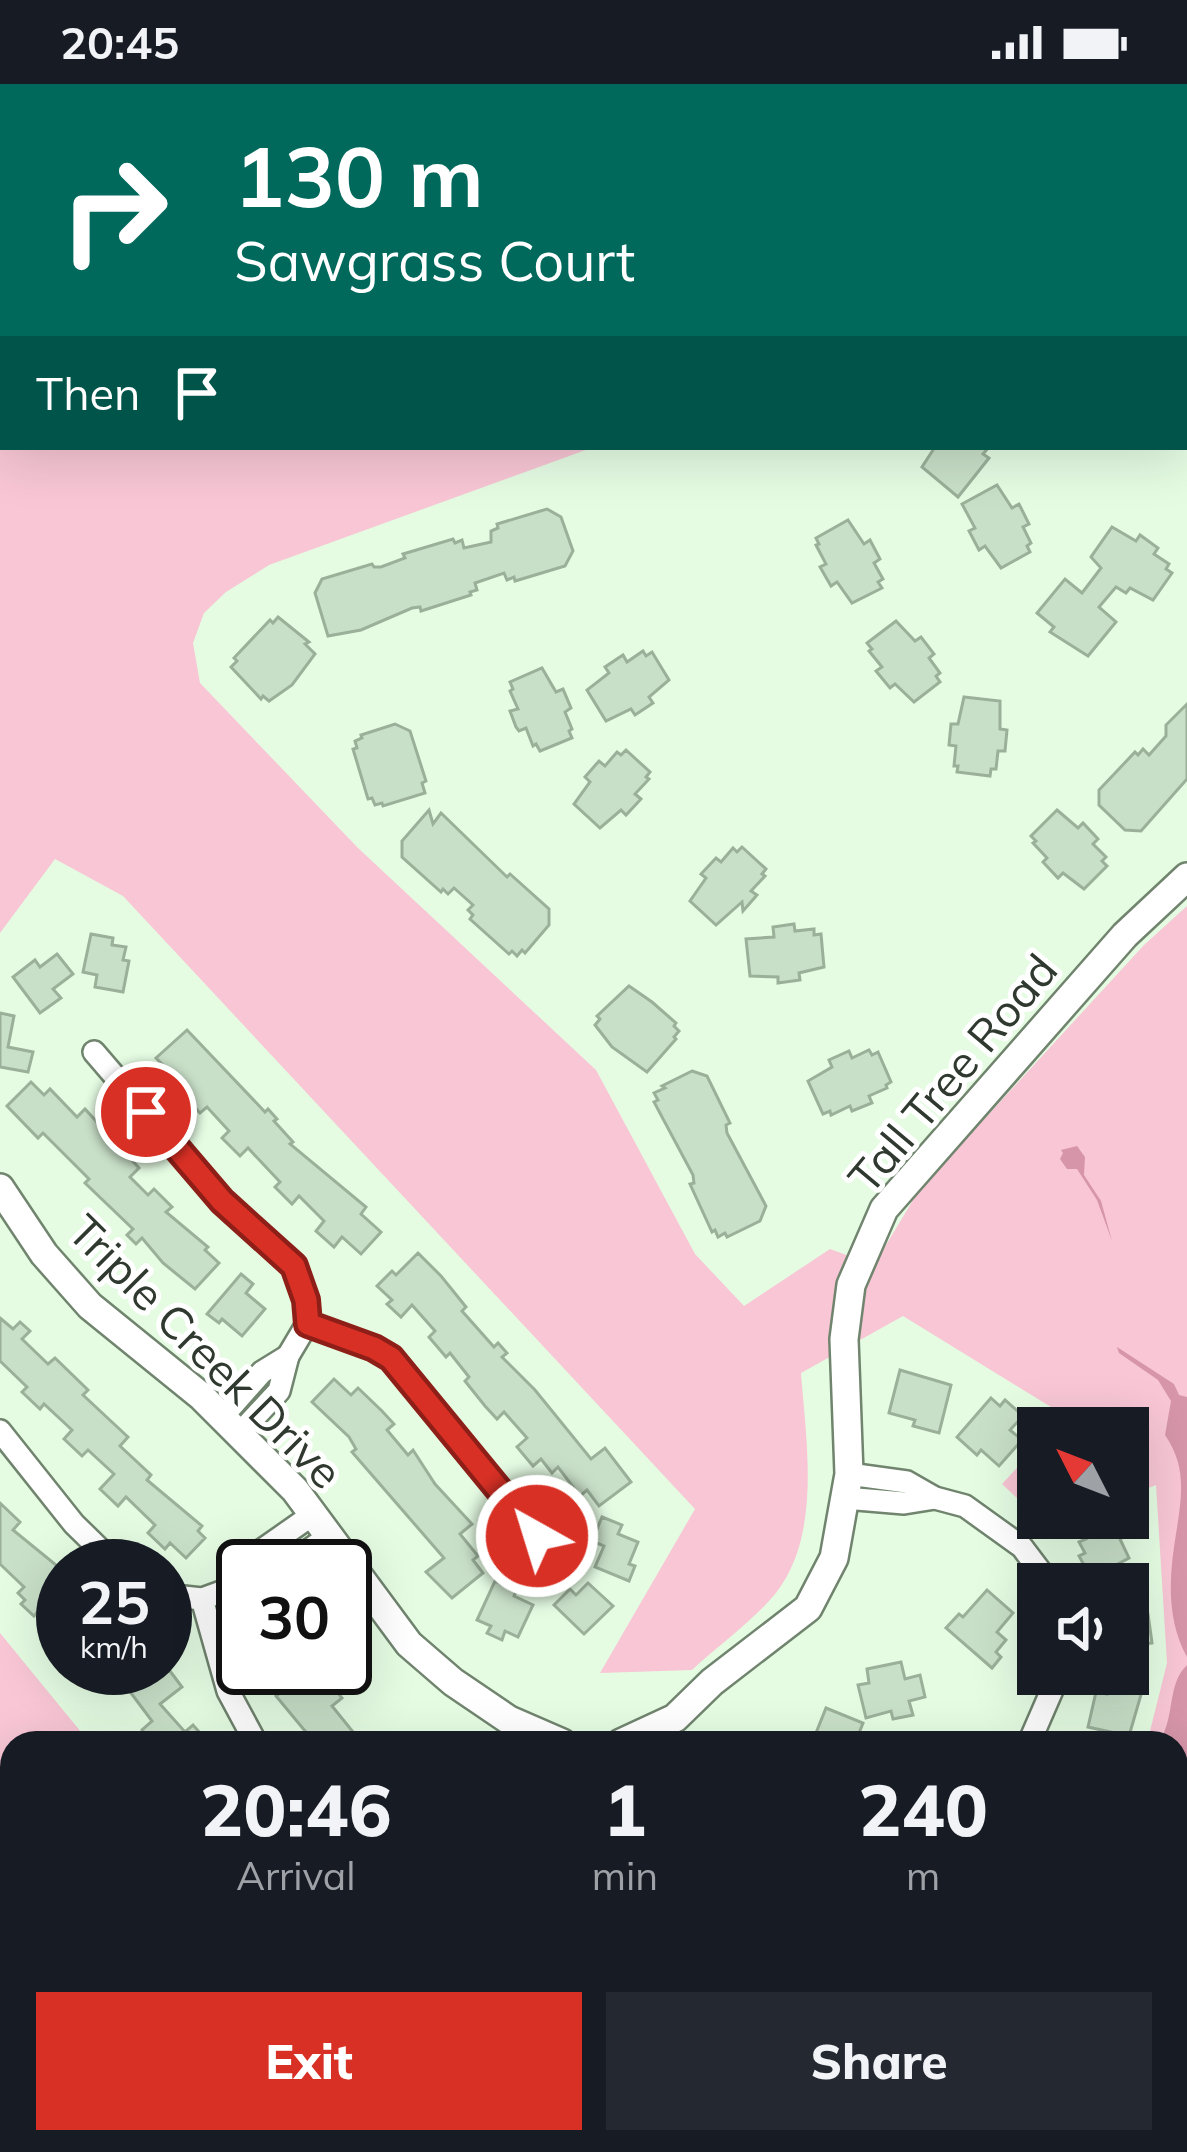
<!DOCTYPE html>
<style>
body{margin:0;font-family:Mulish,sans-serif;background:#242831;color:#f1f3f6;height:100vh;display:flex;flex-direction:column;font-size:45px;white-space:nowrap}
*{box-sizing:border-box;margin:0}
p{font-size:39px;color:#9ea1a6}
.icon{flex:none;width:66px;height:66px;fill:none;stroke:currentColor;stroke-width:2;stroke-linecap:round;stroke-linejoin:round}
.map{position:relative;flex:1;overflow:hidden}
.details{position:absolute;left:0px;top:1647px;width:1188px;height:423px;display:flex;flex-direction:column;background:#171b24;border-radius:36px 36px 0 0;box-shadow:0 12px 48px #0002}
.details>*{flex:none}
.banner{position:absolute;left:0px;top:0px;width:1188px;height:366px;box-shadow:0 12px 48px #0002;background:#00695c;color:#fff;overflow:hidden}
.needle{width:78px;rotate:312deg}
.controls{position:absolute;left:1017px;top:1323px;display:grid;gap:24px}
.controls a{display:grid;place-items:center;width:132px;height:132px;border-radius:0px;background:#171b24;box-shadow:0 12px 48px #0002;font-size:60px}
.speed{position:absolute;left:36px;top:1455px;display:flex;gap:24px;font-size:60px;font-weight:700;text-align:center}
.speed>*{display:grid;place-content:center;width:156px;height:156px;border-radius:50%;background:#171b24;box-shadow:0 12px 48px #0002;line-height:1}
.speed small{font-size:30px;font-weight:400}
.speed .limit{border:6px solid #111;border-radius:18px;background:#fff;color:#111}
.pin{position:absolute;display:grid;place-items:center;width:102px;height:102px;color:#fff;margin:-51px;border:6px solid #fff;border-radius:50%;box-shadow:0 3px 12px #0007}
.me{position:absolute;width:132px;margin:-66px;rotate:321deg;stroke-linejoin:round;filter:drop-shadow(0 0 9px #0008)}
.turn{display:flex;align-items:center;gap:42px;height:252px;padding:0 36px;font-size:54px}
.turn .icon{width:156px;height:156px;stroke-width:2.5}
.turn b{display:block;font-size:84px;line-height:102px}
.then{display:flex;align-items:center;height:114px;padding:0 36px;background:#0003;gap:24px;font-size:45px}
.eta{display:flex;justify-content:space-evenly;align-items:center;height:204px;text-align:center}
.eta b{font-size:72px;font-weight:800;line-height:84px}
.primary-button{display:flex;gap:24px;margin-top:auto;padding:24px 36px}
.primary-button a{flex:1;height:138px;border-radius:0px;background:#d93025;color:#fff;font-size:48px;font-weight:800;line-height:138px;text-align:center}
.primary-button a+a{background:#242831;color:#f1f3f6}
.status{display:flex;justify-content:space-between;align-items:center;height:84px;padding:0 60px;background:#171b24;direction:ltr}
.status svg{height:33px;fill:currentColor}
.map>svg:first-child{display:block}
.green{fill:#f8c6d5}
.water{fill:#d695a9}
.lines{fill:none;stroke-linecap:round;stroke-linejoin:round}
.stream{stroke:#d695a9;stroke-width:4.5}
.building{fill:#c9e0c8;stroke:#9bb099;stroke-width:3}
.street-casing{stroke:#70846e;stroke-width:26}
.secondary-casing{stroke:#70846e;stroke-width:32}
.street{stroke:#fff;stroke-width:21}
.secondary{stroke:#fff;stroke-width:27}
.route-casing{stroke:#8d1f18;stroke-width:30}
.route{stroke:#d93025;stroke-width:21}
.labels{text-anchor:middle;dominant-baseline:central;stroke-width:10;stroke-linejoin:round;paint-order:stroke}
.street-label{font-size:45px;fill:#30392f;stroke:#fff}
</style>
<div class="status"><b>20:45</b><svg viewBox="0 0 49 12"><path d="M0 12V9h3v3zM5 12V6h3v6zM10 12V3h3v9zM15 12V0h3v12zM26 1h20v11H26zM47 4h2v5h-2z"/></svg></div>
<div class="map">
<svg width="1187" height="2068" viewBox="0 0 1187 2068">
<rect width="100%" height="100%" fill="#e5fce3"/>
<g class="green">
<path d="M0,0h1012l-1009,3v360h591l-325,118 -43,27 -22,21 -11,30 7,40 158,165 238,222 99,184 49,52 86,-57 44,16 45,-75 225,-245 43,-39v908l-11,-1v-70h-29l20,-80 -11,-178 -28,11v-68h-74l10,-13 -161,-99 -102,57c5,68 21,161 -25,220 -23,28 -57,52 -84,77l-92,3 95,-164 -572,-613 -68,-37 -55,74z"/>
<polygon points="1038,1361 1038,1434 1078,1434 1051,1446 1002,1400"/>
<polygon points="0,1549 90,1659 12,1659 12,1812 0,1786"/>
<polygon points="128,2058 303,2058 296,2068 133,2068"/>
</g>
<g class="water">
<polygon points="1077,1062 1085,1073 1084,1091 1101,1117 1112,1157 1097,1116 1077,1085 1067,1085 1060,1075 1063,1069 1061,1066"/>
<path d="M1117,1263l57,37 5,11 8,2v260c-21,-38 -18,-81 -11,-123 6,-38 11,-67 -11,-99l6,-34 -13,-21 -39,-27z"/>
<path d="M1187,1581v131l-11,2v-55h-18c18,-24 8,-58 29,-78z"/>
</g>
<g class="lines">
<polyline class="stream" points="284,0 285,3"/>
</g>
<g class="building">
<polygon points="935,363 989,363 983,370 989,374 958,413 922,383"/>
<polygon points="997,401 1012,424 1019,420 1029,440 1023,443 1031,459 1027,462 1030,468 1001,484 985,462 979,466 969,447 975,444 962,420"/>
<polygon points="547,425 561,433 573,467 565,482 515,497 514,493 507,496 504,489 475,499 477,506 470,508 471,511 421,527 420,523 412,524 361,546 328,552 315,509 322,495 372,480 374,483 381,483 405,474 403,470 453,455 455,459 462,456 464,464 491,458 491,447 498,444 497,440"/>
<polygon points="848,436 864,460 870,456 880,475 874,479 883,495 878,498 882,504 852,519 837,498 831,502 820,483 826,480 816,461 819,460 816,454"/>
<polygon points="1112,443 1136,457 1140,451 1158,464 1154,470 1169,480 1166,485 1172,489 1153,516 1130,504 1126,509 1116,503 1099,523 1116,538 1088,572 1050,548 1054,543 1037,529 1065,495 1082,509 1101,484 1091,473"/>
<polygon points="278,533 309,558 305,560 315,570 292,601 269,617 263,612 261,615 231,583 237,577 234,574 270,536 273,539"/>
<polygon points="896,537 915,557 921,553 934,570 929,574 940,589 936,592 940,598 914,618 895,600 890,604 876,587 882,583 869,567 872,565 867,559"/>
<polygon points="643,567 646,572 652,568 669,596 649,613 653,619 635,631 631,625 606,637 587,606 609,589 605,583 623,571 627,578"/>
<polygon points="542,584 556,608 563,605 571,624 565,628 572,645 569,647 572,654 540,667 536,660 533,662 526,644 519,647 516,643 510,627 518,625 510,607 513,605 510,598"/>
<polygon points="964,613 1000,617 1000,645 1007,646 1005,667 998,667 996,685 991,685 990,692 957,688 958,682 954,682 956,662 949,661 951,640 958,640"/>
<polygon points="1187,620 1187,695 1141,747 1125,746 1099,721 1099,706 1135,668 1138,671 1143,665 1149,671 1166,652 1166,641"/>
<polygon points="395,640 410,647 426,697 422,699 425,709 383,722 382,719 375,721 372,714 368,715 353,665 357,664 355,657 362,654 361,651"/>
<polygon points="626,666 650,688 646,693 649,695 635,710 641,715 626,731 621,726 600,744 574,720 590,698 585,693 599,677 605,682 617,668 621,671"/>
<polygon points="429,726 433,740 441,729 507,793 510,790 549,825 549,841 525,869 522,866 517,872 512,867 509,870 470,835 473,831 468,826 473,821 454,804 448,810 443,805 441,808 402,773 402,757"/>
<polygon points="1057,726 1078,744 1083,739 1098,755 1093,760 1106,773 1102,777 1107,782 1084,805 1063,789 1058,794 1043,778 1047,774 1033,759 1036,757 1031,752"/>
<polygon points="742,763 766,785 762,790 765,792 751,807 757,811 743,827 742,818 716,841 690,817 706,794 701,790 716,774 721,778 733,764 737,768"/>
<polygon points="794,840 795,847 814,845 814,851 821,850 824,883 799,889 800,896 778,899 778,893 750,892 746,855 774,853 773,843"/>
<polygon points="91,850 113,854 112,861 126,863 123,876 129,877 123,908 95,903 97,891 83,888"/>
<polygon points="57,870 73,890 53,905 61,914 40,929 13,893 35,876 40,883"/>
<polygon points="629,902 652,918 676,939 674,942 679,947 674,953 676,955 647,988 612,963 595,941 600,935 597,932"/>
<polygon points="0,929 14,932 8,963 33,968 28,988 0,983"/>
<polygon points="187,946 265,1028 268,1025 277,1035 274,1037 293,1058 290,1060 366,1123 361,1130 381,1148 361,1170 342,1153 334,1163 316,1147 324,1137 299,1112 292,1120 275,1103 280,1098 248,1064 240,1072 222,1054 229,1047 207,1023 200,1029 187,1015 192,1010 156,974"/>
<polygon points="869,966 872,971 878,968 891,998 886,1001 887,1004 869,1012 872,1019 852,1027 850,1022 831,1031 830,1027 823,1030 808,997 832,983 829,976 849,967 852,974"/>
<polygon points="692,987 707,992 730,1039 726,1041 727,1049 766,1122 760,1137 727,1153 725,1149 718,1153 715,1146 712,1148 690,1100 694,1099 693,1091 654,1018 658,1016 654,1009 665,1004 662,1002"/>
<polygon points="31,998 44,1011 50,1005 77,1033 85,1025 139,1084 130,1093 148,1111 154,1105 172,1123 166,1128 208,1163 205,1166 219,1179 195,1205 163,1179 142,1154 136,1160 127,1151 133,1145 85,1099 89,1095 43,1049 38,1054 7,1022"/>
<polygon points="418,1169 441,1192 466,1223 462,1227 494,1263 498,1259 507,1269 502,1273 535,1306 591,1375 605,1364 631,1398 599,1422 587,1406 580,1412 558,1383 552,1389 541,1375 533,1382 517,1363 527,1354 504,1328 497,1335 485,1322 465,1297 469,1293 450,1269 446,1273 429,1253 435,1247 412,1221 401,1233 387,1220 392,1216 377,1202 392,1187 396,1191"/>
<polygon points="241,1190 253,1200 246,1209 265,1225 242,1252 222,1235 219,1239 207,1230"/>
<polygon points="0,1234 13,1245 20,1238 30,1247 22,1255 48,1280 55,1274 88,1306 83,1311 128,1353 120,1362 151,1391 147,1396 202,1442 198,1447 205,1454 186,1474 170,1459 165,1465 148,1449 155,1441 126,1413 118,1422 100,1405 114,1390 88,1366 82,1372 64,1355 72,1346 44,1320 40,1325 22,1308 27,1303 0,1277"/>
<polygon points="900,1286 951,1301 939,1349 913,1342 915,1336 889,1329"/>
<polygon points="334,1295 351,1311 358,1304 382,1327 394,1340 387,1346 408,1371 413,1366 435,1400 472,1440 460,1450 478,1472 473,1476 483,1489 452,1514 426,1488 444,1474 352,1368 356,1365 349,1353 312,1318"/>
<polygon points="991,1314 1000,1322 1005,1316 1023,1332 1010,1346 1022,1356 999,1382 981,1366 977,1371 957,1353"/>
<polygon points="0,1419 20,1438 13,1446 61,1485 56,1490 63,1497 63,1520 50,1534 40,1525 34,1532 21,1520 25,1516 18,1509 24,1503 0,1480"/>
<polygon points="602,1433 622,1441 618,1450 638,1458 629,1480 635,1482 629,1497 595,1483 604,1462 592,1457"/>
<polygon points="1098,1434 1109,1434 1112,1441 1117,1438 1125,1452 1120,1455 1129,1474 1091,1494 1079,1472 1085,1469 1079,1458 1086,1455 1080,1443"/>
<polygon points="495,1497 516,1507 514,1512 533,1521 518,1553 505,1547 502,1556 487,1549 491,1542 477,1536"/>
<polygon points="588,1499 613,1522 584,1550 554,1521 570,1505 576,1511"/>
<polygon points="1128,1500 1137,1500 1141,1531 1148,1530 1152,1559 1128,1562"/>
<polygon points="987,1506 1013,1529 997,1548 1006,1556 996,1568 1001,1573 992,1584 946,1544 959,1530 963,1533"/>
<polygon points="901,1578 905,1595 920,1591 925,1613 909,1617 913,1631 893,1635 891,1627 866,1634 858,1601 869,1599 867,1585"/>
<polygon points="167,1583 182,1603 160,1620 185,1648 193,1641 209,1659 152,1659 142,1646 152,1637 116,1589 123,1584 150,1584 156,1592"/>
<polygon points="278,1584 318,1584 342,1614 332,1622 362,1659 315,1659 276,1612 291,1600"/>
<polygon points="1128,1586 1147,1590 1129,1652 1088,1643 1096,1608 1107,1610 1111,1590 1128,1590"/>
<polygon points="826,1624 863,1639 855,1659 812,1659"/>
</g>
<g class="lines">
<defs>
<g id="street">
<polyline points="94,968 222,1117 294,1182 306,1216 307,1240 288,1272"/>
<polyline points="307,1240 374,1264 390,1274 537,1452"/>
<polyline points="223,1332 262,1288 288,1272 279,1307 240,1349"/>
<polyline points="0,1347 74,1440 117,1482"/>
<polyline points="849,1390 907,1398 935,1414 965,1422 1022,1463 1050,1500"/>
<polyline points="845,1414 904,1419 935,1414"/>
<polyline points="251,1482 262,1466 312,1431"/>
<polyline points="286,1482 328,1453"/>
<polyline points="165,1511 202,1515 243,1500"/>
<polyline points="202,1515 228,1607 256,1659"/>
<polyline points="1029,1659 1059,1590"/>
<polyline points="1176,1900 1187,1884"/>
<polyline points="1117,2058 1125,2068"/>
<polyline points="561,2068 569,2058"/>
</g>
<g id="secondary">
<polyline points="0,1104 44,1170 90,1222 201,1312 295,1406 409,1560 453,1598 509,1636 562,1659"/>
<polyline points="621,1659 675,1634 712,1598 808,1524 834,1474 849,1390 844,1255 851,1201 884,1125 1125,851 1187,793"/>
<polyline points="923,2058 927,2068"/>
<polyline points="345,2068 353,2058"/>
</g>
</defs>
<use href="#street" class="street-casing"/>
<use href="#secondary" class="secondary-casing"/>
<use href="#street" class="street"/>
<use href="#secondary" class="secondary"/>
</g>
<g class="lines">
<defs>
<polyline id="route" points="146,1028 222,1117 294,1182 306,1216 308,1240 374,1264 391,1274 537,1452"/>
</defs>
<use href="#route" class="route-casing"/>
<use href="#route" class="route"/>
</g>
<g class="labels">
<g class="street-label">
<text transform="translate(952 989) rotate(-50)">Tall Tree Road</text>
<text transform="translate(206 1267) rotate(45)">Triple Creek Drive</text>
</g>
</g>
</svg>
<div class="controls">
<a><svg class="needle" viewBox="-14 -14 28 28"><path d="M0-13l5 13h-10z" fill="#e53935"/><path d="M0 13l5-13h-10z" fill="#9ea1a6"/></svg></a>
<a><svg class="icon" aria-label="sound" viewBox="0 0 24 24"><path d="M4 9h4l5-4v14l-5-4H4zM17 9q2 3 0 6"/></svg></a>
</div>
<div class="speed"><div>25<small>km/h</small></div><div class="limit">30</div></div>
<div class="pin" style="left:146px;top:1028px;background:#d93025"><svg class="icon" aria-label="arrive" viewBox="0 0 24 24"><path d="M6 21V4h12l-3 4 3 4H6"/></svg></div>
<svg class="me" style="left:537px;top:1452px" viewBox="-20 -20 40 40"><circle r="17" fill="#d93025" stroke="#fff" stroke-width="3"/><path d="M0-11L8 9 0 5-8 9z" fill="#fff"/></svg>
<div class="banner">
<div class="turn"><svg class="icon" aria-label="right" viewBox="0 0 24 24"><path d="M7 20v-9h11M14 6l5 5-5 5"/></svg><div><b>130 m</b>Sawgrass Court</div></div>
<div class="then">Then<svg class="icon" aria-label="arrive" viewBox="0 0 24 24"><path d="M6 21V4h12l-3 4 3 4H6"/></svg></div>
</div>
<section class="details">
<div class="eta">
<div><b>20:46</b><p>Arrival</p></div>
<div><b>1</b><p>min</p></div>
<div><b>240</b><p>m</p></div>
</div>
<div class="primary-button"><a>Exit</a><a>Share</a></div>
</section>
</div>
